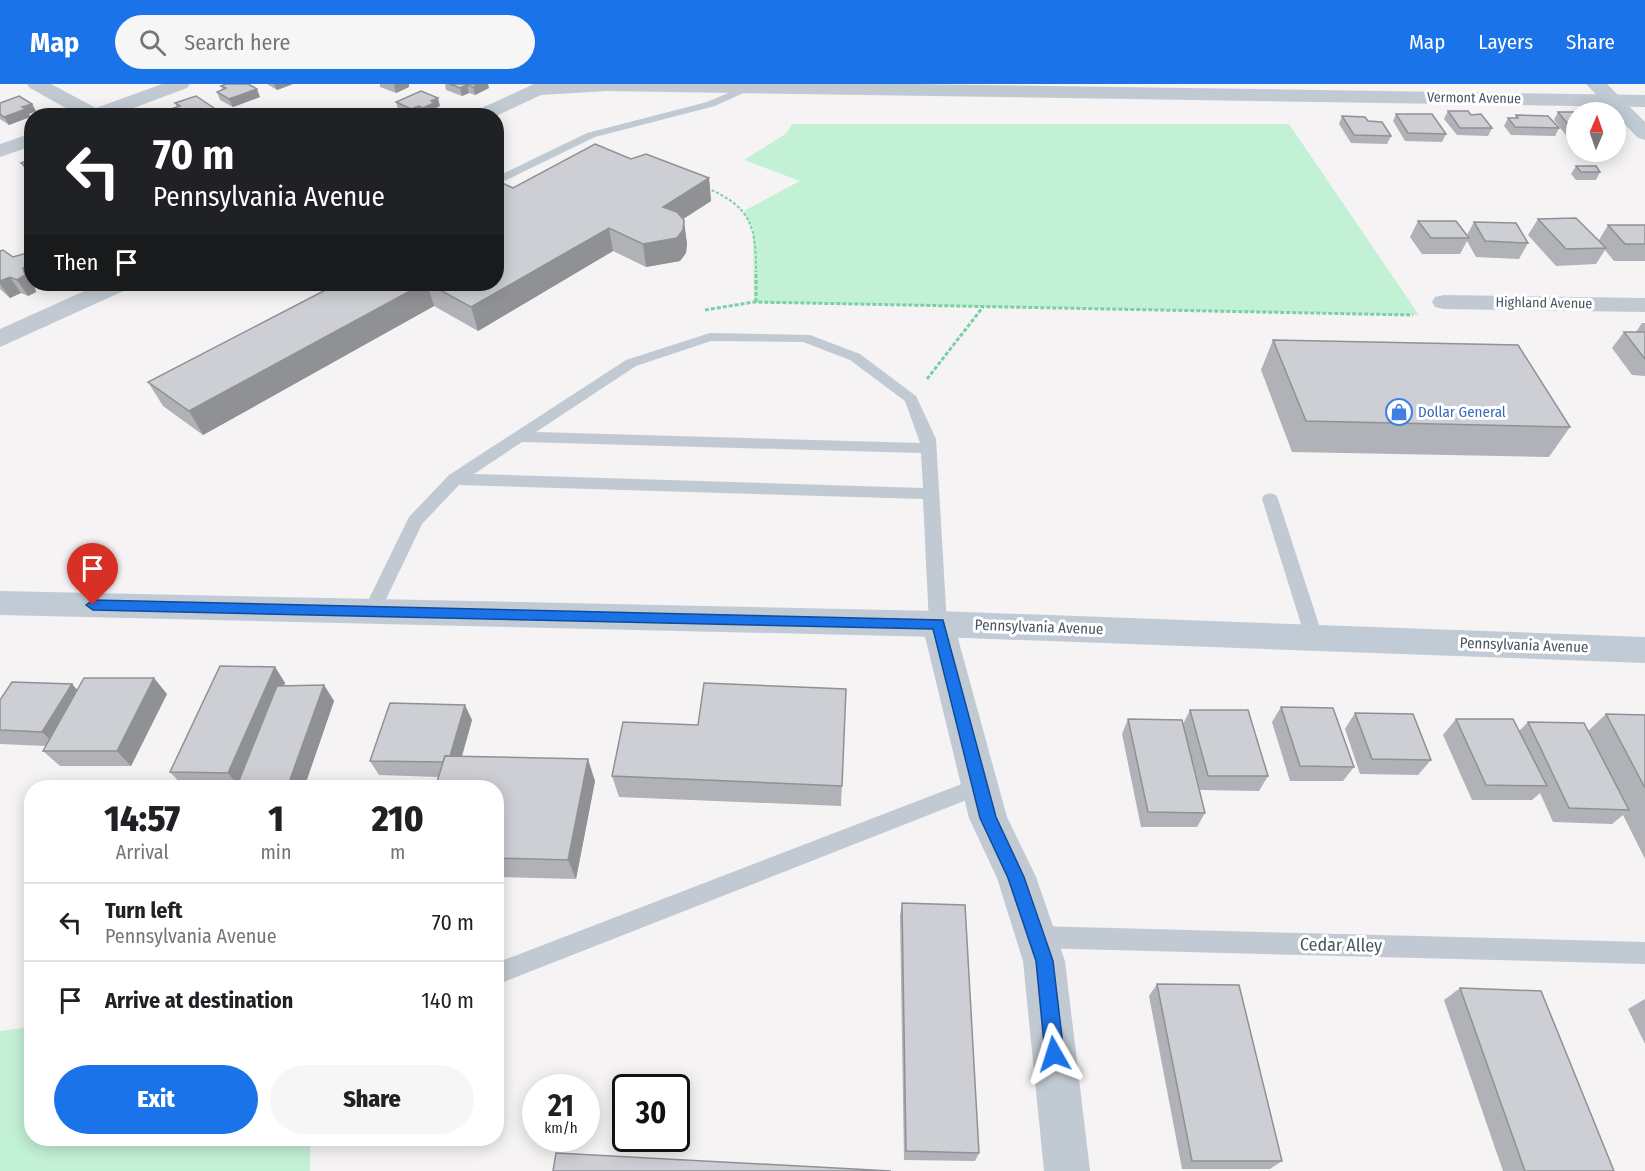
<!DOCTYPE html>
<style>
body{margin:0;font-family:"Fira Sans Condensed",sans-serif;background:#f6f6f6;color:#202124;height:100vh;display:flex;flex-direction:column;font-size:22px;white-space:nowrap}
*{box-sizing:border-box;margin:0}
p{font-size:20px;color:#757577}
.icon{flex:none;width:33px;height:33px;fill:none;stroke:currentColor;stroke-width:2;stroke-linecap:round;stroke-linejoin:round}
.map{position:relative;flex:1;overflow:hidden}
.panel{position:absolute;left:24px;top:696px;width:480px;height:366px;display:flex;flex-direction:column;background:#fff;border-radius:24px;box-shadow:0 3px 15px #0003}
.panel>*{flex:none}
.top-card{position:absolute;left:24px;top:24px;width:480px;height:183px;border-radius:24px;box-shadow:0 3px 15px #0003;background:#202124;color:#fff;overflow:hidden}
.needle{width:39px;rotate:2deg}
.controls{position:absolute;left:1566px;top:18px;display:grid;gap:12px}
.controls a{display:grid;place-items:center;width:60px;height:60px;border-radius:50%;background:#fff;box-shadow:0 3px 15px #0003;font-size:30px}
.speed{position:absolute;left:522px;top:990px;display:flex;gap:12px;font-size:30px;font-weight:700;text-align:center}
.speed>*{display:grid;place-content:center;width:78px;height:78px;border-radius:50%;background:#fff;box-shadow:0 3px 15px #0003;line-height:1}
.speed small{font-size:15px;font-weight:400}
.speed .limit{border:3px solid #111;border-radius:9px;background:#fff;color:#111}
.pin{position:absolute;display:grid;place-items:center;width:51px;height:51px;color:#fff;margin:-62px -26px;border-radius:50% 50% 50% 0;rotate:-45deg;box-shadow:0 0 6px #0007}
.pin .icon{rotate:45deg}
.me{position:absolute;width:66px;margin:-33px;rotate:354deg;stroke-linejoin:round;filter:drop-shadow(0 0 4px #0008)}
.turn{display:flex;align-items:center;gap:21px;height:126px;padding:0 30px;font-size:27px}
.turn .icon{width:78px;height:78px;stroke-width:2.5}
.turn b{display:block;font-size:42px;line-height:51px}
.then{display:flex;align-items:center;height:57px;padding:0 30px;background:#0003;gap:12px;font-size:22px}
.eta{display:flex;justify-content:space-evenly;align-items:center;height:102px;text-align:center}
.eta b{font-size:36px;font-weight:800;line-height:42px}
.primary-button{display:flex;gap:12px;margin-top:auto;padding:12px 30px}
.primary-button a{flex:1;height:69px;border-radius:36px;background:#1a73e8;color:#fff;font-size:24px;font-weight:800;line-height:69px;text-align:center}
.primary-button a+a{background:#f6f6f6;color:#202124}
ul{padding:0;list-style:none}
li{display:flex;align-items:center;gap:18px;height:78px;padding:0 30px;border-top:2px solid #e0e0e0}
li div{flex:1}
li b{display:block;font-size:22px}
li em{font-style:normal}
header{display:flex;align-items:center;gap:36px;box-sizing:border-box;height:84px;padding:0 30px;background:#1a73e8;color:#fff}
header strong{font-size:28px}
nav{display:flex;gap:33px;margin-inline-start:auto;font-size:21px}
.search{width:420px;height:54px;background:#f6f6f6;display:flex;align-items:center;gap:15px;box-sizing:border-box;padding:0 21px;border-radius:33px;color:#757577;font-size:22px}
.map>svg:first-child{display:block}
.green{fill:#c3f1d5}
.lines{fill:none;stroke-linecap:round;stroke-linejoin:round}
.path-far1{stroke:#7ad0a6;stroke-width:2;stroke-dasharray:3 2;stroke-linecap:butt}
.path{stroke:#7ad0a6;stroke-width:3;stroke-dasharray:4 2;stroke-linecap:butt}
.lane{fill:#c1cad2;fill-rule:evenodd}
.street{fill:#c1cad2;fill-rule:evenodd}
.secondary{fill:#c1cbd6;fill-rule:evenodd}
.wall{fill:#b0b2b7}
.shaded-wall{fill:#909195}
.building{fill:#cdcfd5;stroke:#909195;stroke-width:1.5}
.route{fill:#1a73e8;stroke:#114b97;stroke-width:1.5}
.labels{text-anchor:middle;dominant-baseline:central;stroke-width:6;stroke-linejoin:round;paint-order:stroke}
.far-street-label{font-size:14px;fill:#4a5661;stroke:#fff}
.shop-label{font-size:15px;fill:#366cbe;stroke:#fff;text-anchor:start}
.street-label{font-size:15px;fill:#4a5661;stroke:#fff}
.near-street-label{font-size:18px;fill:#4a5661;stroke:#fff}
</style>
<header>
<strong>Map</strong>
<div class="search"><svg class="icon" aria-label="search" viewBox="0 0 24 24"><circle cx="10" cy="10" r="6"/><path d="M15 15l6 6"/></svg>Search here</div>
<nav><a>Map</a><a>Layers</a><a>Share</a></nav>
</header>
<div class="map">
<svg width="1645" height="1087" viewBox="0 0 1645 1087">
<rect width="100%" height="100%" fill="#f5f3f3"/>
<g class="green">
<polygon points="792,40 1289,40 1419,231 754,218 753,145 744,127 800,97 744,76 787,49"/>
<polygon points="31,943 32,1054 310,1055 310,1087 0,1087 0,947"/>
</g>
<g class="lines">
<path class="path-far1" d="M707,104c44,19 49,38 49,84"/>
<g class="path">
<polyline points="756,218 756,187"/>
<polyline points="705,226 754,218 1413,231"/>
<polyline points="927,295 983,223"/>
</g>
<g class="lane">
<polygon points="749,0 753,3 752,5 715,22 595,53 496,101 496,93 587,49 707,18"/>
<path d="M710,249l100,2 50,19 56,42 20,43 11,185 -3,5 -6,2 -6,-2 -3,-5 -6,-125 -464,-14 -37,39 -44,92 -6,2 -6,-2 -3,-5 46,-94 40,-42 177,-115zM711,257l92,1 47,18 55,41 15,42 -384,-11 100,-66zM522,358l399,11 2,35 -449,-14z"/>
<polygon points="1270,409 1276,411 1278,415 1323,553 1320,558 1314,560 1308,558 1305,553 1262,415 1264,411"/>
<polygon points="980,693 987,696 990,702 987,708 496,901 496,879"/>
<polygon points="1037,842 1645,858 1645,880 1037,864 1029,861 1026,853 1029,845"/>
</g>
<g class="street">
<polygon points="27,0 51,0 96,24 162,0 190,0 187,4 112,32 80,32 30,4"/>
<polygon points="534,0 916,0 1645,11 1645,23 607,7 541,11 496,32 470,32 473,28"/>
<polygon points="32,49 32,62 0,73 0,60"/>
<polygon points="100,200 131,200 128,205 0,263 0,245"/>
<polygon points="1444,211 1645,214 1645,228 1444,225 1435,223 1432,218 1435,213"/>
<polygon points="938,527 950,531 954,540 1007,733 1036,793 1065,877 1090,1087 1044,1087 1023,877 997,794 969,734 922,540 926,531"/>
</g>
<g class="secondary">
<polygon points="1586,0 1607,0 1645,38 1645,56 1638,54"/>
<polygon points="0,507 938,527 1645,553 1645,579 938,553 0,531"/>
</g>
</g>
<g class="wall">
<polygon points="267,0 293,0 277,6"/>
<polygon points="380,0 409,0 409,3 396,9 380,3"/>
<polygon points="445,0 488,0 489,4 475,11 469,9 462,12 446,6"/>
<polygon points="221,2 260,13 233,23 220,16 217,8 223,6"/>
<polygon points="396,18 440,22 436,24 437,27 427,32 421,30 417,32 411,32 398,25"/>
<polygon points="0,19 32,20 36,27 29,30 30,33 9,41 0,35"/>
<polygon points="175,19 217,31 174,32 171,25 177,23"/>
<polygon points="1448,27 1471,31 1492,44 1488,52 1457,51 1444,35"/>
<polygon points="1558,28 1576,28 1576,61 1574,61 1554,36"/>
<polygon points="1396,30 1446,50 1442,58 1405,57 1393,37"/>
<polygon points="1516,31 1559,44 1555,52 1511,51 1504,42 1508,34 1515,34"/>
<polygon points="1342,32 1368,37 1391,52 1387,60 1351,59 1339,40"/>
<polygon points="32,75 32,91 26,87 21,79"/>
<polygon points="631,75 709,94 711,117 683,135 687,160 686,169 680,177 646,183 613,167 478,247 434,222 203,351 163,322 148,298 337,200 496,200 513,104"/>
<polygon points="1576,82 1600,88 1596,96 1576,96 1571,90"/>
<polygon points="1538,135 1599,156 1608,141 1645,141 1645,177 1614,177 1605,166 1596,180 1556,182 1528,151"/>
<polygon points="1418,137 1467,151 1474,138 1528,159 1519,175 1476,173 1467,157 1460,170 1422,170 1410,153"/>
<polygon points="0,167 32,200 36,200 34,201 36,208 28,212 21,209 10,214 0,205"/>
<polygon points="1642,239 1645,239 1645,292 1632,291 1612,264 1624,248 1636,248"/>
<polygon points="1273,256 1570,343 1549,373 1292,368 1261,286"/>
<polygon points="275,583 285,599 284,601 324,601 334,617 304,704 184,703 170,688"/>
<polygon points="72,600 77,606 167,610 131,682 60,682 43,667 46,662 0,660 0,616"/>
<polygon points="846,605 841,722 619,713 612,692 698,641"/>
<polygon points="1281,623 1354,683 1343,697 1290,697 1272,638"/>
<polygon points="1190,626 1268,692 1259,707 1200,706 1192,674 1205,729 1197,743 1141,743 1122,650 1128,635 1183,640"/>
<polygon points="1355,629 1431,676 1418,691 1360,690 1345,645"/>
<polygon points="1606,630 1645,631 1645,775 1623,731 1612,740 1553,738 1540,709 1532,716 1472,716 1443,651 1456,635 1519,647 1528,638 1588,647"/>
<polygon points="472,636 462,672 595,697 576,795 496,793 496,704 438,693 379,691 370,677"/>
<polygon points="902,819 979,1069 975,1077 904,1076 900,832"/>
<polygon points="1157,900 1282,1077 1270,1085 1182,1085 1149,912"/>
<polygon points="1460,904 1614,1087 1503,1087 1444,916"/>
<polygon points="1645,915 1645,960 1628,925"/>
</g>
<g class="shaded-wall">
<polygon points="274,0 293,0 277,6"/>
<polygon points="396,0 409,0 409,3 396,9 394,1"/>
<polygon points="479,0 488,0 489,4 475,11 473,3"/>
<polygon points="467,1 469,9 462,12 460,4"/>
<polygon points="257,5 260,13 233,23 229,15"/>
<polygon points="438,14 440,22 436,24 437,27 426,32 423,24 431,17"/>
<polygon points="32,20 36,27 29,30 30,33 9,41 4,33 22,23"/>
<polygon points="419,22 421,30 417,32 413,32 411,25"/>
<polygon points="214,24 217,32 191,32"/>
<polygon points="709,94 711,117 666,146 663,123"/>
<polygon points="684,136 687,160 686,169 680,177 646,183 643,160"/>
<polygon points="609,144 613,167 478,247 471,223"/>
<polygon points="32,180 32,200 36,200 34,201 36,208 28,212 17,196 23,184"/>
<polygon points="10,193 21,209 10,214 0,200 0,197"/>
<polygon points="423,200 427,200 434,222 203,351 189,327"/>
<polygon points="275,583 285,599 240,704 228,689"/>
<polygon points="154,594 167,610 131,682 117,667"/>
<polygon points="72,600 86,616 58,663 42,648"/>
<polygon points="324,601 334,617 304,704 287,704"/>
<polygon points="465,621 472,636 456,693 448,678"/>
<polygon points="588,675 595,697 576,795 568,776"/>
</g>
<g class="building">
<polygon points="226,0 248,0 257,5 229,15 217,8 226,4 221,2"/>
<polygon points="450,0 479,0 473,3 467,1 460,4"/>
<polygon points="421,7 438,14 431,17 434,19 423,24 419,22 411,25 396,18"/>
<polygon points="19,12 32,20 22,23 26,25 4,33 0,30 0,19"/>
<polygon points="196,12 214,24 191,32 181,32 171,25 180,22 175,19"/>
<polygon points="1448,27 1468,27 1471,31 1481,30 1492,44 1460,44"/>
<polygon points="1558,28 1582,28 1576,28 1576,50"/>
<polygon points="369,29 373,32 363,32"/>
<polygon points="1396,30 1432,30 1446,50 1408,49"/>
<polygon points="1516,31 1548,32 1559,44 1515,43 1508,34 1518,34"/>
<polygon points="1342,32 1365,33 1368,37 1382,38 1391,52 1354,51"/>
<polygon points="595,60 631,75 646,70 709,94 663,123 677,128 684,136 683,146 677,154 643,160 609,144 471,223 429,200 496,200 496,96 513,104"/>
<polygon points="32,75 32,87 21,79"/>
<polygon points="1576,82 1596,82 1600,88 1581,88"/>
<polygon points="1576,134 1606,164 1566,165 1538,135"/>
<polygon points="1418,137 1456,137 1469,154 1431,154"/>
<polygon points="1474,138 1516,139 1528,159 1485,157"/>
<polygon points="1608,141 1645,141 1645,160 1625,160"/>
<polygon points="3,166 13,173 30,168 32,169 32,180 23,184 25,191 17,196 10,193 0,197 0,167"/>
<polygon points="337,200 423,200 189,327 148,298"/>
<polygon points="1624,248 1645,248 1645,275"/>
<polygon points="1273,256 1518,261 1570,343 1306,337"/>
<polygon points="220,582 275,583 228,689 170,688"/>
<polygon points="84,594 154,594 117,667 43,667"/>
<polygon points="12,598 72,600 42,648 0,646 0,616"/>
<polygon points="704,599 846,605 842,702 612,692 623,638 698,641"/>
<polygon points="324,601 287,704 236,704 277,602"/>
<polygon points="390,619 465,621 450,672 445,672 443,678 370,677"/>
<polygon points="1281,623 1333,624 1354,683 1300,682"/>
<polygon points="1190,626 1248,626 1268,692 1208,692"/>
<polygon points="1355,629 1413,630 1431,676 1372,675"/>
<polygon points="1606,630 1645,631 1645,704"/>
<polygon points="1128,635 1182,636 1205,729 1148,728"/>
<polygon points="1456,635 1513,635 1547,702 1486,701"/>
<polygon points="1528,638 1584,639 1629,726 1569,724"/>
<polygon points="445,672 588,675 568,776 496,774 496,704 435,704"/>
<polygon points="902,819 965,821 979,1069 906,1067"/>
<polygon points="1157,900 1239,901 1282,1077 1192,1077"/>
<polygon points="1460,904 1541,907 1614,1087 1525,1087"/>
<polygon points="556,1069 891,1087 553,1087"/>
</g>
<polygon class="route" points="93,516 943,536 996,733 1024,793 1053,877 1064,970 1061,977 1054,979 1048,977 1045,970 1036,877 1008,794 980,734 933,545 93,526 86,521"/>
<defs>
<symbol id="shop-ring" viewBox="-11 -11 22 22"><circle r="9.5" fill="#fff" stroke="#3f7fe0" stroke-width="1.5"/><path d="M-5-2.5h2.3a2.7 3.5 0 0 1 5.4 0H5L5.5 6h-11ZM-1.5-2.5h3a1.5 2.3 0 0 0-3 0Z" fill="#3f7fe0"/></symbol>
</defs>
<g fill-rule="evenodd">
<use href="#shop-ring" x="1384" y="313" width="30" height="30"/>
</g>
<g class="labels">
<g class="far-street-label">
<text transform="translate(1474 14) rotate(1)">Vermont Avenue</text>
<text transform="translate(1544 219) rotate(1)">Highland Avenue</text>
</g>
<g class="shop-label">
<text x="1418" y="328">Dollar General</text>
</g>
<g class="street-label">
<text transform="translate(1039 543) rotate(2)">Pennsylvania Avenue</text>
<text transform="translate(1524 561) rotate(2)">Pennsylvania Avenue</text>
</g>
<g class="near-street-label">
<text transform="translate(1341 861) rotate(1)">Cedar Alley</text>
</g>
</g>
</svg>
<div class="controls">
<a><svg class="needle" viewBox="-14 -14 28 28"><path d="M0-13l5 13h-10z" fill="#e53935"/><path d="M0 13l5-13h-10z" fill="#757577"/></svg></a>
</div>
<div class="speed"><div>21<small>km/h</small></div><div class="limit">30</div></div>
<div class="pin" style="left:93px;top:521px;background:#d93025"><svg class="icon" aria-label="arrive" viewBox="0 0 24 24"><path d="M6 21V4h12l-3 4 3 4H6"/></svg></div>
<svg class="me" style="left:1054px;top:970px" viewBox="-20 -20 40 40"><path d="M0-17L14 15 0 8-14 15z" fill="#1a73e8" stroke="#fff" stroke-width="4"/></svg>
<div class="top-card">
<div class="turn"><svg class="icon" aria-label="left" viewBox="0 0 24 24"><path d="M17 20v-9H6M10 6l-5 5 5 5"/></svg><div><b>70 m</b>Pennsylvania Avenue</div></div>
<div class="then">Then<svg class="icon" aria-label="arrive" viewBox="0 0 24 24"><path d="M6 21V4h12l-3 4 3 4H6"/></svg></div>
</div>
<section class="panel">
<div class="eta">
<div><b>14:57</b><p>Arrival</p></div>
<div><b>1</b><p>min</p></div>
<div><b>210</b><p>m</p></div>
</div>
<ul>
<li><svg class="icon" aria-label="left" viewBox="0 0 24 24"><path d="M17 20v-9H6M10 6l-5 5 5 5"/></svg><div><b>Turn left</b><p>Pennsylvania Avenue</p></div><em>70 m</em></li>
<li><svg class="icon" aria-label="arrive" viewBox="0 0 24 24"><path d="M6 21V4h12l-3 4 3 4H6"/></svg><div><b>Arrive at destination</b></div><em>140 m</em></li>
</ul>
<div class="primary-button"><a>Exit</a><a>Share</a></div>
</section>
</div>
